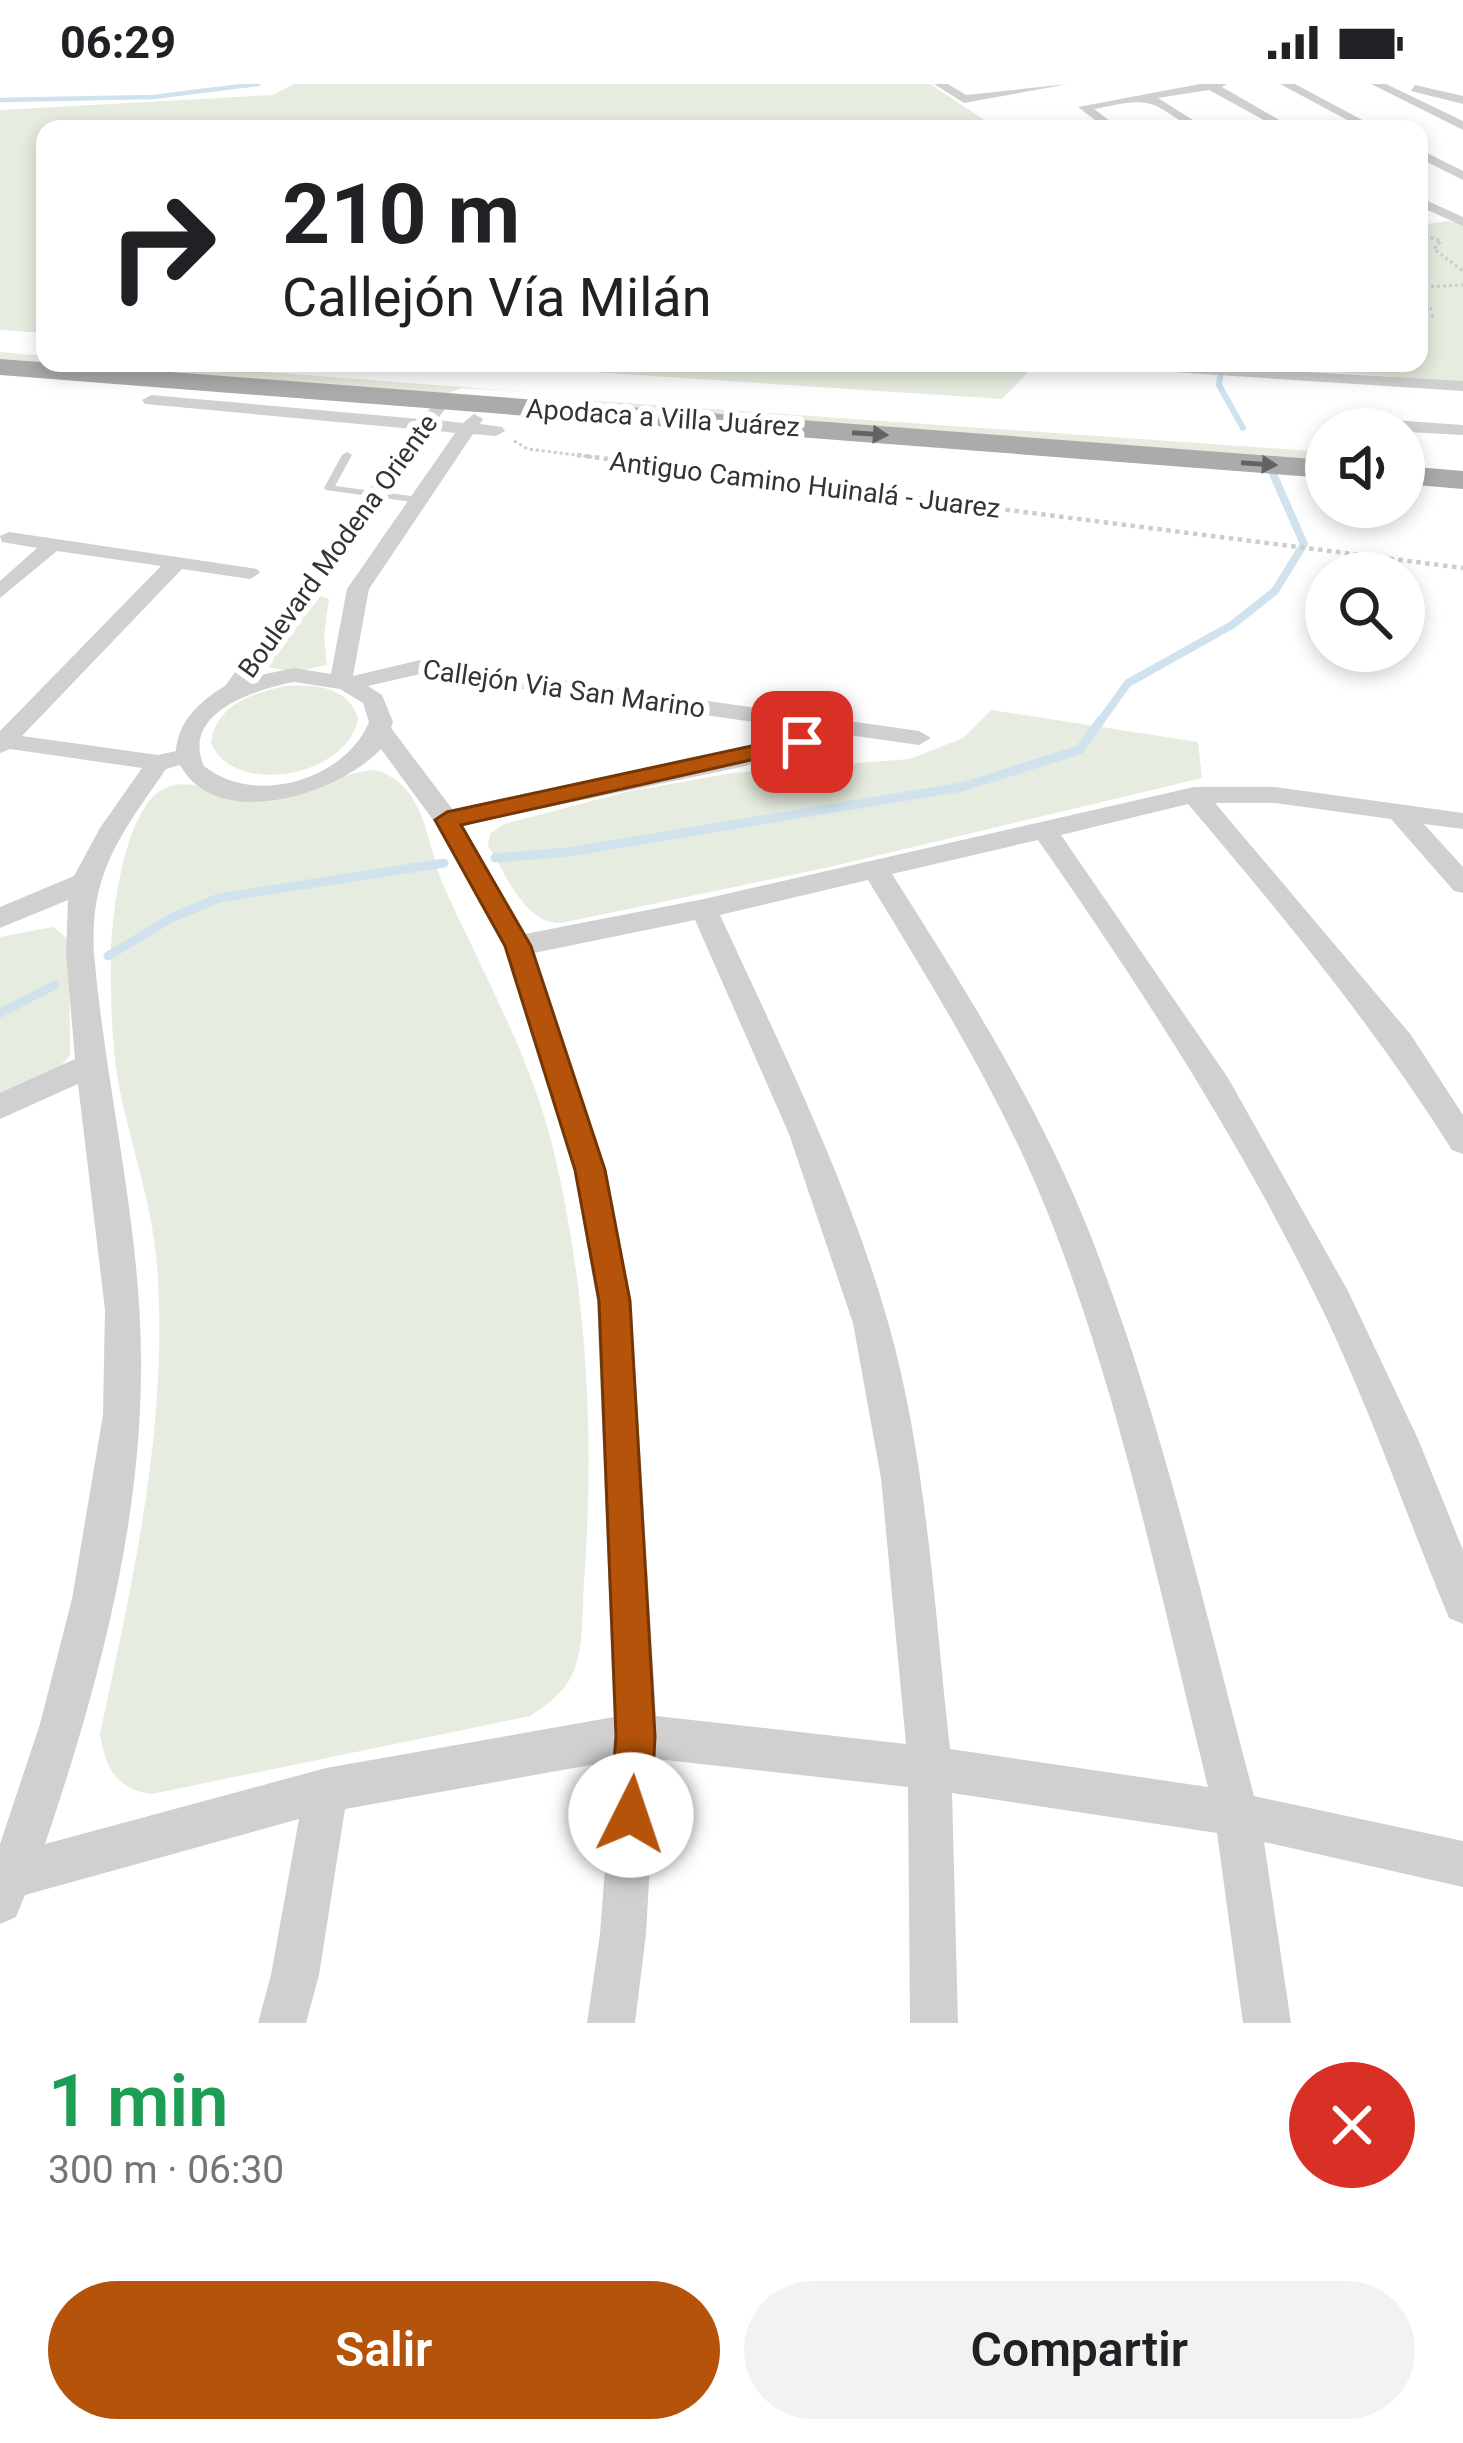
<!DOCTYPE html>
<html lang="es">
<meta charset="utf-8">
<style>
body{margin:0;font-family:Roboto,sans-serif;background:#f2f2f2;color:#202124;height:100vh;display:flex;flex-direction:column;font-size:45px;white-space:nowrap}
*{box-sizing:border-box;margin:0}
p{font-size:39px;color:#757577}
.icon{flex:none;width:66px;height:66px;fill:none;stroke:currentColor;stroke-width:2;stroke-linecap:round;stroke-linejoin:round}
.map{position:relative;height:1939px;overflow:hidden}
.sheet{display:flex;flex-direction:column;background:#fff;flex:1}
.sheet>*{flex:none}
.banner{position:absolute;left:36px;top:36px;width:1392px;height:252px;border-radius:24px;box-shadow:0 6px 18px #0003;background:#fff;color:#202124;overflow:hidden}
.buttons{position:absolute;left:1305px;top:324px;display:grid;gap:24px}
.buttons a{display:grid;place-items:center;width:120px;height:120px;border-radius:50%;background:#fff;box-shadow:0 6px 18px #0003;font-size:60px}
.pin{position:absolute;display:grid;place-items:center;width:102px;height:102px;color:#fff;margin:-51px;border-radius:24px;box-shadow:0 6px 18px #0006}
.me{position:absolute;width:132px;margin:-66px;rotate:4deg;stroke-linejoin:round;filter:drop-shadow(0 0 9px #0008)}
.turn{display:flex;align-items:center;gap:42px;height:252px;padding:0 48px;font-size:54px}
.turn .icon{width:156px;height:156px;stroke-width:2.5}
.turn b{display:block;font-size:84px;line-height:102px}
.round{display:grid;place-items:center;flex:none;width:126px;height:126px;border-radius:63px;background:#f2f2f2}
.headline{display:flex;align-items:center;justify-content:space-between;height:204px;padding:0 48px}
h1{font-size:72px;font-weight:600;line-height:90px;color:#1e9e55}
.button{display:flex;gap:24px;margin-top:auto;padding:24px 48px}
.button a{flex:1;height:138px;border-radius:72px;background:#b45309;color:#fff;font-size:48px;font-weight:600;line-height:138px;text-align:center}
.button a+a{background:#f2f2f2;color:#202124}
.status{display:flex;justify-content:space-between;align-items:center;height:84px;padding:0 60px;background:#fff;direction:ltr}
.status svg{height:33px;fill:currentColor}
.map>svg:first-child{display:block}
.green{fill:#e6ecdf}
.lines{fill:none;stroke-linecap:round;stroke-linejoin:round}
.stream-far3{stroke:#cfe2ee;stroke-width:4.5}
.stream-far2{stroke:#cfe2ee;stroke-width:6}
.stream-far1{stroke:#cfe2ee;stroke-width:8}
.stream{stroke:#cfe2ee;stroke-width:9}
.path-far1{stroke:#cdcdcd;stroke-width:3;stroke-dasharray:3 3;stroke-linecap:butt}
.path{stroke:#cdcdcd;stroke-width:4.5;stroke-dasharray:4.5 4.5;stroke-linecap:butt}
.lane{fill:#d0d0d0;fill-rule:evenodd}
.street{fill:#d0d0d0;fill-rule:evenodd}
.primary{fill:#ababab;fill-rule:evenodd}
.oneway{fill:#636363}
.route{fill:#b45309;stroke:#753606;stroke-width:3}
.labels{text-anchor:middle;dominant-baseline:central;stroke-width:12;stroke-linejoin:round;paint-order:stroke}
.far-street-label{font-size:27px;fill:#333;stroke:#fff}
</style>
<div class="status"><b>06:29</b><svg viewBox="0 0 49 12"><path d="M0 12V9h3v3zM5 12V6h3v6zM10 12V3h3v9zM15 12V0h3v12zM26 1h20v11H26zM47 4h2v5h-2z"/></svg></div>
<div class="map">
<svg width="1463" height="1939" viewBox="0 0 1463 1939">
<rect width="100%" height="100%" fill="#fff"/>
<g class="green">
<polygon points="294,0 930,0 998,45 45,45 45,249 0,246 0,26 273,11"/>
<polygon points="1449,137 1463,139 1463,299 1291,284 1289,279 1419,279 1419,141"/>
<polygon points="0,268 45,272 45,279 145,279 531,308 462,304 436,313 0,279"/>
<polygon points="454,279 1037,279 1002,315"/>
<polygon points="584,316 1326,368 1326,380 571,321"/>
<polygon points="321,512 329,515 324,551 327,581 293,588 267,583 263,578"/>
<path d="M285,602c29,-2 63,0 73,32 -8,57 -123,81 -147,25 4,-37 41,-50 74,-57z"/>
<path d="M991,626l207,32 4,36 -377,90 -264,55c-36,2 -56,-51 -73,-77l2,-12 14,-10 122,-32 106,-19 178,-14 53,-21z"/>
<path d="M375,686c53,15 51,77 70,119 38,84 86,169 108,259 34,141 42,289 31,433 -2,32 1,70 -14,98 -9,16 -25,27 -40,37l-378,78c-36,-5 -46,-25 -52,-60 33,-155 69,-310 57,-469 -5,-62 -26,-119 -38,-179 -8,-42 -8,-85 -8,-127 0,-41 12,-137 45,-165 29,-24 65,4 96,6 46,3 80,-27 123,-30z"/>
<polygon points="53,843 69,856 70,971 53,991 0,1014 0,853"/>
</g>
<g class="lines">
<polyline class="stream-far3" points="0,16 153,13 258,0"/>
<polyline class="stream-far2" points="1222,279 1219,301 1243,344"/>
<polyline class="stream-far1" points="1099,639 1128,599 1232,541 1275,507 1304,460 1273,390"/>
<g class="stream">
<polyline points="495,774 568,768 962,703 1079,666 1101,636"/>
<polyline points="108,872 173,833 219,814 444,779"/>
<polyline points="0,929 55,901"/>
</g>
<g class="path-far1">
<polyline points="1419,150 1441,157 1434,165 1463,187"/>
<polyline points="1419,203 1463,201"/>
<polyline points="1419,219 1432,225"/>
<polyline points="1419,233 1434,232"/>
<polyline points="514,357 528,365 600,374"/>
</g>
<polyline class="path" points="577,371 1463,484"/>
<polygon class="lane" points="347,368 352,371 335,402 419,413 424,416 419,419 326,406 324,404 342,371"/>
<g class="street">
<polygon points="934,0 948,0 966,11 1068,0 964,19"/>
<path d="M1200,0h27l-5,3 73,42h-15l-71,-39 -51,8 49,31c-22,0 -33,-15 -53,-24 -18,-7 -41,1 -60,4l27,20h-14l-29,-22z"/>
<polygon points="1280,0 1295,0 1379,45 1364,45"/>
<polygon points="1371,0 1386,0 1463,37 1463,46"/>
<polygon points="1415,1 1463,12 1463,20 1411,7"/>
<polygon points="1419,65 1463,87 1463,96 1419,74"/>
<polygon points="1419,113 1463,133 1463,142 1419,122"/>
<polygon points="1151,279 1463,297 1463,307 1157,287 1151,286"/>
<path d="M151,311l269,24 22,-23 9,5 -14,19 26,3 11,-9 9,5 -3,5 22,3 3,4 -9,5 -23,-2 -104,155 -16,87 67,-16 499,71 12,7 -12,7 -78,-11 -46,19 -54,14 -278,58 62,109 179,-35 490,-112h81l188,26v16l-39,-5 39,43v26l-9,-2 -63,-72 -116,-16h-60l196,232 52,80v39l-11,-4c-78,-124 -169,-234 -264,-346l-127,31 167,243 120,213 70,148 45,111v74l-14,-6c-42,-101 -77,-204 -124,-303 -81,-168 -181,-323 -287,-475l-146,34c74,117 147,231 198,360 71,181 114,374 164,562l209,45v46l-199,-45 27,181h-48l-26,-190 -265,-40 6,230h-48l-2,-236 -252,-28 -10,175 -11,89h-48l13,-89 13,-173 -268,48 -26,166 -13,48h-48l13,-48 28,-156 -274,76 -9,22 -16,7v-80l40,-120 32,-125 31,-184 2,-105 -27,-226 -78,35v-26l75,-34 -9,-105 2,-54 -68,28v-21l74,-31 26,-48 42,-60 -132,-19 -10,4v-22l161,-165 -104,-15 -57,47v-17l37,-33 -35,-6 -2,-6 9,-4 248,37 3,4 -10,6 -68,-10 -160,167 136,19 18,-4c2,-30 24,-50 49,-65l188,-257 -268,-25 -3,-4zM430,346l25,3 -108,156 -16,85 -37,-6 -38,8zM420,590l390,56 -69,21 -288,59 -62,-82 2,-6 -11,-27 -14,-9zM294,598l46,7 23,14 6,19c-24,58 -114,85 -165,44 -24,-54 53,-77 90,-84zM381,665l55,75 68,122 70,224 23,131 17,416 -288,51 -281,76c52,-153 97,-319 96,-482 0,-136 -35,-272 -47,-408 -5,-82 28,-121 72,-185l14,-4c38,69 160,28 201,-16zM868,796c70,115 140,227 188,354 68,178 106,369 152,553l-258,-38c-16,-141 -23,-290 -62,-427 -40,-141 -107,-274 -168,-407zM695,836l94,214 64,189 28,155 25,266 -250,-28 -25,-415 -25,-131 -72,-217z"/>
<polygon points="1378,335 1463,341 1463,351 1353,345"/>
</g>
<g class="primary">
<polygon points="0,275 1326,376 1326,394 0,291"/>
<polygon points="1404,382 1463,387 1463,405 1404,400"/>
</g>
</g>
<defs><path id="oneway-solid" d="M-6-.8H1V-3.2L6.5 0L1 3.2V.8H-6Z" transform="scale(3)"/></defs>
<g class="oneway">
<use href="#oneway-solid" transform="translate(870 350) rotate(4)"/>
<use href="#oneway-solid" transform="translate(1259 380) rotate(4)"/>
</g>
<polygon class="route" points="802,651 813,658 809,663 461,741 531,862 605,1086 630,1217 655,1652 651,1731 645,1745 631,1751 616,1745 610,1731 616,1652 599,1217 575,1086 505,862 435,736 447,728"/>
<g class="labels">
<g class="far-street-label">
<text transform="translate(663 334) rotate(4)">Apodaca a Villa Juárez</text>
<text transform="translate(805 401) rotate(7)">Antiguo Camino Huinalá - Juarez</text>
<text transform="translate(338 462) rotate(-54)">Boulevard Modena Oriente</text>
<text transform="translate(564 605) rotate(8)">Callejón Via San Marino</text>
</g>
</g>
</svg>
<div class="buttons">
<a><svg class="icon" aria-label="sound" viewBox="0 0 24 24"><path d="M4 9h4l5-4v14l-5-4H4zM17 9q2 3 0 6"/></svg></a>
<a><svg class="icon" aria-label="search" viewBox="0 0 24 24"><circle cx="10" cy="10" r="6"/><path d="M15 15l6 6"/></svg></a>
</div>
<div class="pin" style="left:802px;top:658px;background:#d93025"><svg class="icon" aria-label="arrive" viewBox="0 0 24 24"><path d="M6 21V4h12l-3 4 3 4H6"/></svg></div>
<svg class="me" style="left:631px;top:1731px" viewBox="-20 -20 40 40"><circle r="19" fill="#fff"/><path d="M0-13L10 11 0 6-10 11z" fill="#b45309"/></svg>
<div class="banner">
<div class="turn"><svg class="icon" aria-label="right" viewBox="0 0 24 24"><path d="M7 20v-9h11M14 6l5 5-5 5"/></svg><div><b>210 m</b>Callejón Vía Milán</div></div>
</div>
</div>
<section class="sheet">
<div class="headline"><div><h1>1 min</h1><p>300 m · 06:30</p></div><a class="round" style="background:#d93025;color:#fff"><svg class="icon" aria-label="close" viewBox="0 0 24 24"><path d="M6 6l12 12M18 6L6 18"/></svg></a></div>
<div class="button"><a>Salir</a><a>Compartir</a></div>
</section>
